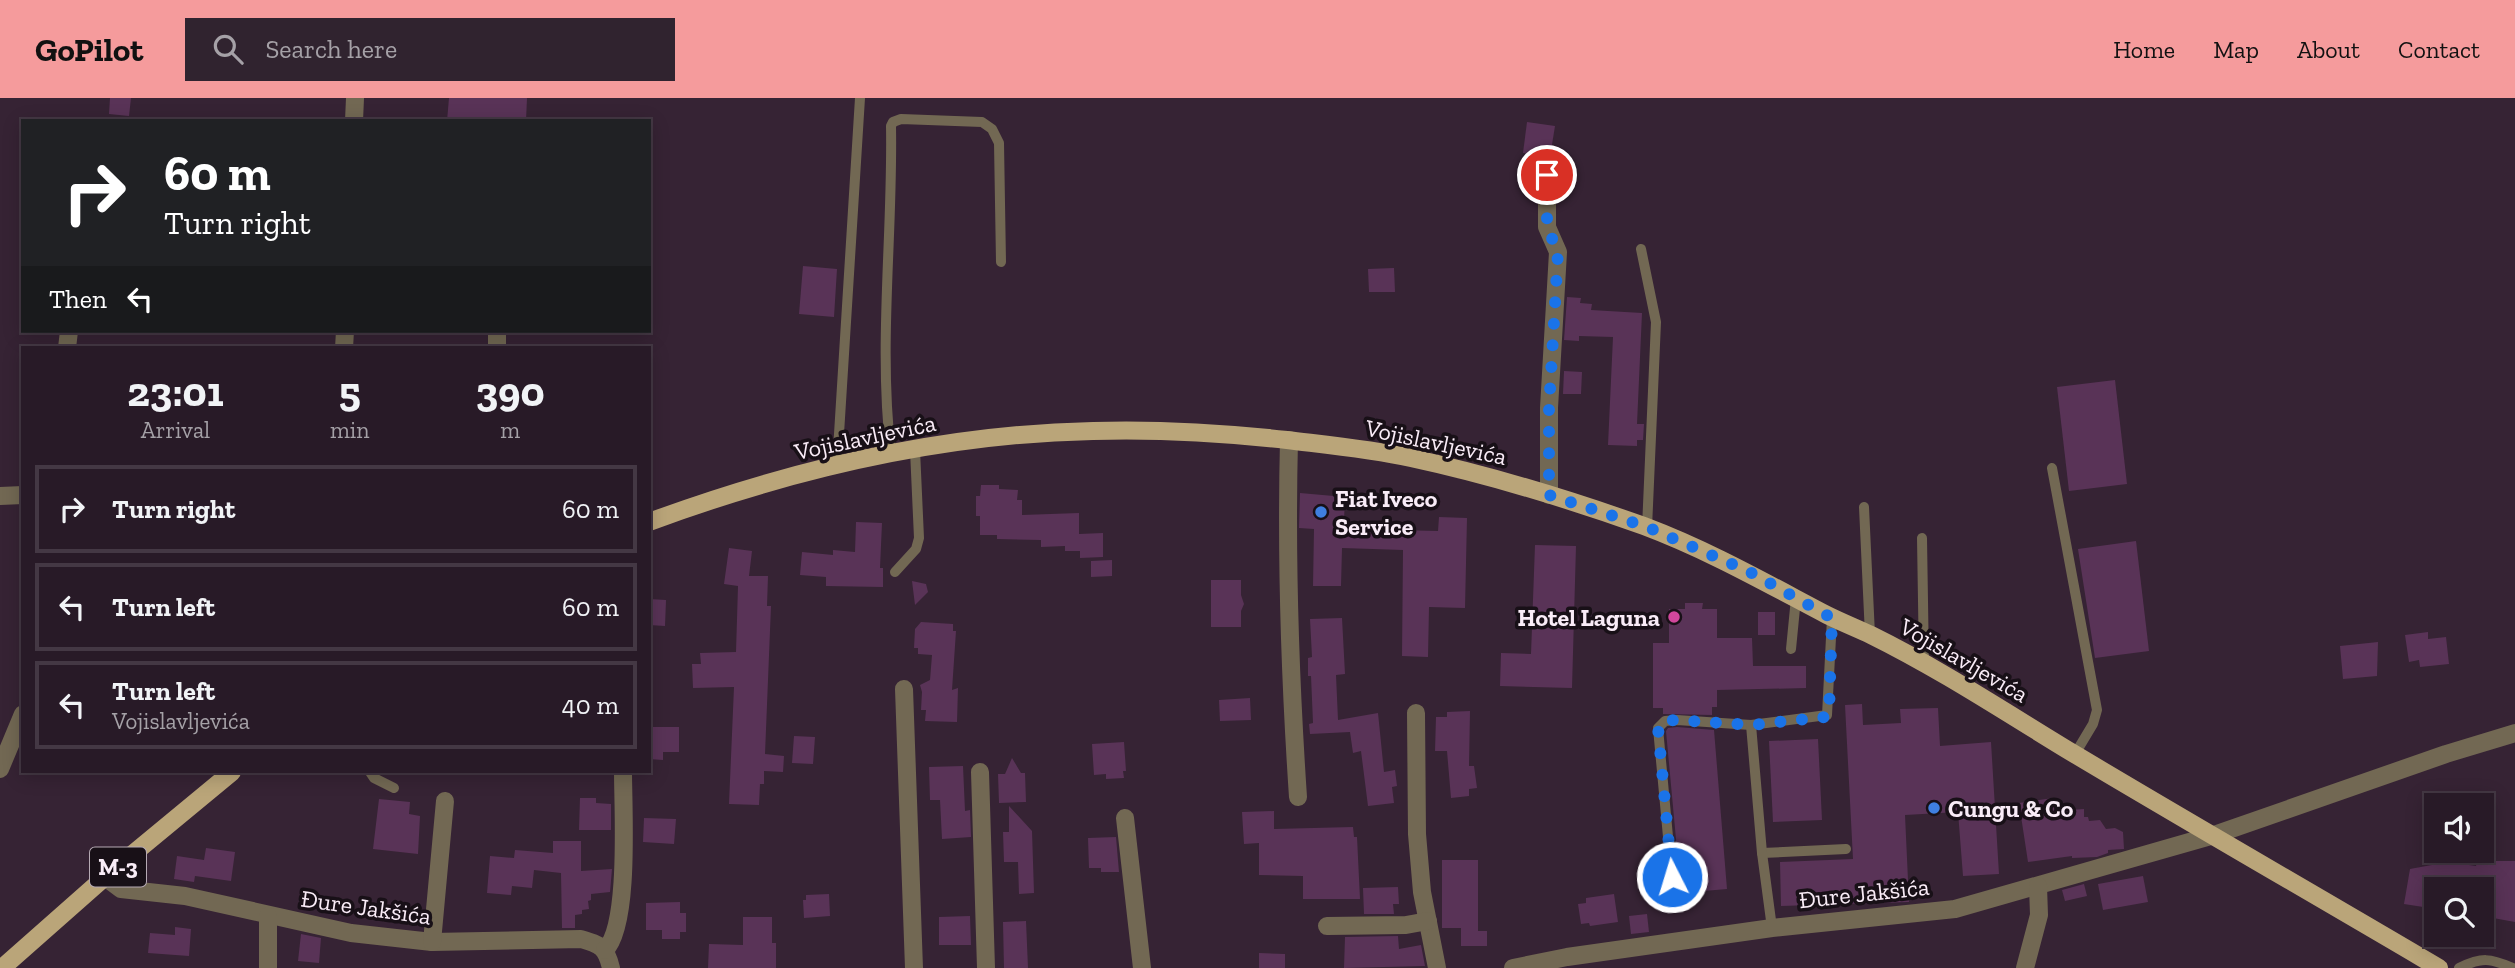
<!DOCTYPE html>
<meta charset="utf-8">
<style>
body{margin:0;font-family:"Zilla Slab",serif;background:#30232f;color:#f1f3f6;height:100vh;display:flex;flex-direction:column;font-size:26px;white-space:nowrap}
*{box-sizing:border-box;margin:0}
p{font-size:23px;color:#a5a1a7}
.icon{flex:none;width:38px;height:38px;fill:none;stroke:currentColor;stroke-width:2;stroke-linecap:round;stroke-linejoin:round}
.map{position:relative;flex:1;overflow:hidden}
.sheet{position:absolute;left:21px;top:248px;width:630px;height:427px;display:flex;flex-direction:column;background:#281a27;border-radius:0px;box-shadow:0 4px 18px #0003,0 0 0 2px #443844}
.sheet>*{flex:none}
.guide{position:absolute;left:21px;top:21px;width:630px;height:214px;border-radius:0px;box-shadow:0 4px 18px #0003,0 0 0 2px #443844;background:#202124;color:#fff;overflow:hidden}
.fabs{position:absolute;left:2424px;top:695px;display:grid;gap:14px}
.fabs a{display:grid;place-items:center;width:70px;height:70px;border-radius:0px;background:#281a27;box-shadow:0 4px 18px #0003,0 0 0 2px #443844;font-size:35px}
.pin{position:absolute;display:grid;place-items:center;width:60px;height:60px;color:#fff;margin:-30px;border:4px solid #fff;border-radius:50%;box-shadow:0 2px 7px #0007}
.me{position:absolute;width:77px;margin:-38px;rotate:355deg;stroke-linejoin:round;filter:drop-shadow(0 0 5px #0008)}
.turn{display:flex;align-items:center;gap:24px;height:147px;padding:0 28px;font-size:32px}
.turn .icon{width:91px;height:91px;stroke-width:2.5}
.turn b{display:block;font-size:49px;line-height:60px}
.then{display:flex;align-items:center;height:66px;padding:0 28px;background:#0003;gap:14px;font-size:26px}
.eta{display:flex;justify-content:space-evenly;align-items:center;height:119px;text-align:center}
.eta b{font-size:42px;font-weight:700;line-height:49px}
ul{padding:0;list-style:none}
li{display:flex;align-items:center;gap:21px;height:88px;margin:0 14px 10px;padding:0 14px;border:4px solid #443844;border-radius:0px}
li div{flex:1}
li b{display:block;font-size:26px}
li em{font-style:normal}
header{display:flex;align-items:center;gap:42px;box-sizing:border-box;height:98px;padding:0 35px;background:#f59b9c;color:#111}
header strong{font-size:33px}
nav{display:flex;gap:38px;margin-inline-start:auto;font-size:24px}
.search{width:490px;height:63px;background:#30232f;display:flex;align-items:center;gap:18px;box-sizing:border-box;padding:0 24px;border-radius:0px;color:#a5a1a7;font-size:26px}
.map>svg:first-child{display:block}
.building{fill:#593357}
.lines{fill:none;stroke-linecap:round;stroke-linejoin:round}
.service{stroke:#726853;stroke-width:10}
.minor{stroke:#726853;stroke-width:18}
.primary{stroke:#baa579;stroke-width:18}
.route{stroke:#1a73e8;stroke-width:12;stroke-dasharray:0 21.6}
.shop-dot{fill:#3f7fe0;stroke:#181017;stroke-width:2.5}
.hotel-dot{fill:#d1479c;stroke:#181017;stroke-width:2.5}
.labels{text-anchor:middle;dominant-baseline:central;stroke-width:7;stroke-linejoin:round;paint-order:stroke}
.shield{fill:#181017;stroke:#b6aab4;stroke-width:2}
.shield-label{font-size:23px;font-weight:bold;fill:#f9ecf7}
.street-label{font-size:24px;fill:#f9ecf7;stroke:#181017}
.poi-label{font-size:24px;font-weight:bold;fill:#f9ecf7;stroke:#181017;text-anchor:start}
</style>
<header>
<strong>GoPilot</strong>
<div class="search"><svg class="icon" aria-label="search" viewBox="0 0 24 24"><circle cx="10" cy="10" r="6"/><path d="M15 15l6 6"/></svg>Search here</div>
<nav><a>Home</a><a>Map</a><a>About</a><a>Contact</a></nav>
</header>
<div class="map">
<svg width="2515" height="870" viewBox="0 0 2515 870">
<rect width="100%" height="100%" fill="#362334"/>
<g class="building">
<polygon points="110,0 131,0 129,18 109,16"/>
<polygon points="449,0 527,0 526,23 447,23"/>
<polygon points="1527,24 1555,28 1550,59 1523,55"/>
<polygon points="803,168 837,171 834,219 799,216"/>
<polygon points="1394,170 1395,194 1369,194 1368,171"/>
<polygon points="1567,199 1581,200 1580,205 1592,206 1591,212 1642,215 1637,326 1644,326 1643,342 1637,342 1637,348 1608,347 1613,239 1579,238 1579,243 1564,242"/>
<polygon points="1564,273 1582,274 1581,296 1563,296"/>
<polygon points="2115,282 2127,386 2069,393 2057,289"/>
<polygon points="981,387 999,387 999,391 1018,392 1017,402 1022,402 1022,417 1079,415 1079,436 1103,435 1103,459 1080,460 1080,453 1065,453 1065,448 1041,449 1041,442 997,441 997,437 980,437 980,418 976,418 976,398 980,398"/>
<polygon points="1300,395 1345,399 1344,423 1396,424 1395,432 1438,433 1439,419 1467,420 1465,510 1429,509 1428,559 1402,558 1403,452 1342,450 1341,488 1313,488 1314,431 1299,430"/>
<polygon points="856,424 882,425 880,470 883,470 883,489 826,488 826,479 800,477 802,454 833,457 833,452 855,454"/>
<polygon points="2136,443 2149,553 2095,560 2078,451"/>
<polygon points="1535,447 1576,448 1572,590 1500,588 1501,555 1531,556"/>
<polygon points="729,450 752,453 749,478 768,478 767,508 771,508 765,656 784,658 783,674 764,673 764,686 760,686 759,707 729,706 734,589 693,590 692,566 701,566 700,555 736,554 738,488 724,486"/>
<polygon points="1112,462 1112,478 1091,479 1091,463"/>
<polygon points="1211,482 1241,482 1241,497 1244,506 1241,513 1241,529 1211,529"/>
<polygon points="912,483 926,486 928,494 915,507"/>
<polygon points="649,501 666,502 665,528 649,527"/>
<polygon points="1685,505 1703,505 1702,511 1717,511 1717,540 1752,540 1753,568 1806,568 1806,590 1717,592 1717,609 1712,609 1712,617 1663,616 1663,610 1653,610 1653,545 1669,545 1669,511 1685,511"/>
<rect x="1758" y="514" width="17" height="23"/>
<polygon points="1342,520 1345,576 1336,577 1338,622 1378,615 1384,674 1395,672 1397,688 1392,689 1394,705 1368,708 1361,653 1353,655 1350,634 1310,636 1309,626 1313,625 1311,578 1308,578 1308,560 1312,559 1310,521"/>
<polygon points="921,524 953,526 953,533 956,533 952,592 958,590 957,624 925,623 926,612 921,612 922,594 920,587 930,582 932,557 918,556 918,550 914,550 915,531"/>
<polygon points="2428,534 2428,541 2446,539 2449,566 2420,569 2419,562 2409,564 2405,537"/>
<polygon points="2378,544 2377,578 2343,581 2340,548"/>
<polygon points="1250,600 1251,622 1220,623 1219,602"/>
<polygon points="1862,606 1863,627 1901,625 1900,611 1938,610 1940,648 1991,644 1999,776 1963,778 1958,714 1905,717 1909,804 1781,808 1780,764 1853,761 1845,607"/>
<polygon points="1470,613 1469,668 1474,668 1477,690 1469,691 1469,698 1451,700 1447,653 1435,653 1436,619 1447,619 1447,614"/>
<polygon points="649,629 679,629 679,654 663,654 663,662 649,661"/>
<polygon points="1677,629 1714,632 1727,791 1681,795 1666,633 1668,630"/>
<polygon points="794,638 815,639 813,666 792,665"/>
<polygon points="1818,641 1822,722 1773,724 1769,643"/>
<polygon points="1124,644 1126,673 1123,673 1124,680 1106,681 1106,676 1094,677 1092,646"/>
<polygon points="1012,660 1021,675 1025,675 1026,704 999,705 998,676 1005,676"/>
<polygon points="963,668 965,713 970,712 971,739 942,741 940,702 930,702 929,669"/>
<polygon points="580,700 596,700 596,705 611,706 611,732 579,732"/>
<polygon points="2053,700 2055,713 2084,711 2084,719 2088,719 2089,723 2100,722 2106,731 2115,730 2123,734 2124,751 2108,752 2108,755 2097,759 2072,760 2072,758 2028,764 2019,705"/>
<polygon points="379,701 410,704 409,716 420,718 418,756 373,751"/>
<polygon points="1009,708 1032,733 1034,795 1019,796 1018,764 1004,764 1003,734 1009,734"/>
<polygon points="1274,713 1274,731 1353,729 1354,739 1357,739 1360,801 1303,801 1303,778 1259,777 1259,745 1244,746 1242,714"/>
<polygon points="644,720 676,721 674,746 643,744"/>
<polygon points="1116,739 1119,774 1101,774 1101,770 1089,770 1088,740"/>
<polygon points="553,743 581,743 581,773 612,771 610,794 591,796 591,802 588,803 589,811 582,812 582,816 575,817 575,830 562,830 561,775 534,772 532,790 512,788 511,797 487,795 490,758 514,760 515,752 553,755"/>
<polygon points="206,750 235,754 231,783 195,778 194,784 174,781 177,758 204,762"/>
<polygon points="1442,762 1478,762 1478,833 1487,833 1487,848 1461,848 1461,830 1442,830"/>
<polygon points="2477,763 2515,763 2515,824 2482,818 2482,791 2436,791 2436,811 2404,806 2410,771 2448,764 2476,768"/>
<polygon points="2143,778 2148,804 2103,812 2098,786"/>
<polygon points="2084,786 2087,798 2065,803 2062,792"/>
<polygon points="1398,789 1399,806 1393,806 1394,816 1364,816 1363,790"/>
<polygon points="829,796 830,818 804,820 803,802 806,802 806,797"/>
<polygon points="1614,796 1618,824 1590,828 1589,825 1581,826 1578,806 1586,805 1586,800"/>
<polygon points="680,804 680,815 686,815 686,834 680,834 680,841 662,841 662,832 646,832 646,805"/>
<polygon points="1647,816 1649,834 1631,836 1629,818"/>
<polygon points="970,818 971,847 939,847 939,819"/>
<polygon points="743,819 772,819 772,845 776,845 776,870 708,870 709,846 743,847"/>
<polygon points="1026,823 1028,870 1004,870 1003,824"/>
<polygon points="175,829 191,831 189,858 148,855 150,835 175,837"/>
<polygon points="301,836 321,840 319,865 298,863"/>
<polygon points="1398,838 1399,851 1421,847 1425,868 1344,870 1345,839"/>
<polygon points="1259,855 1285,856 1285,870 1259,870"/>
</g>
<g class="lines">
<g class="service">
<polyline points="1641,151 1656,224 1647,430"/>
<path d="M891,356c-13,-109 2,-218 0,-328l2,-4 8,-3 81,3 10,7 7,14 2,119"/>
<polyline points="837,368 860,0"/>
<polyline points="2052,370 2097,612 2093,626 2075,656"/>
<polyline points="1864,409 1870,537"/>
<polyline points="1922,440 1924,566"/>
<polyline points="895,474 916,451 919,440 915,352"/>
<polyline points="1791,551 1796,500"/>
<polyline points="370,674 374,680 394,690"/>
<polyline points="1762,755 1846,751"/>
<polyline points="1674,804 1658,630 1665,623 1677,622 1751,627"/>
<polyline points="1772,830 1762,755 1751,627 1827,617 1832,520"/>
<path d="M2459,870c23,-11 31,-10 54,0"/>
</g>
<g class="minor">
<polyline points="354,23 355,0"/>
<polyline points="1547,77 1547,129 1558,154 1549,310 1549,397"/>
<polyline points="497,233 497,250"/>
<polyline points="67,250 69,233"/>
<polyline points="344,250 345,233"/>
<path d="M1289,342c-3,120 1,238 9,357"/>
<polyline points="0,398 23,397"/>
<polyline points="904,591 914,870"/>
<polyline points="1416,615 1417,736 1422,794 1437,870"/>
<polyline points="0,671 23,616"/>
<polyline points="980,674 986,870"/>
<polyline points="1125,720 1142,870"/>
<path d="M105,779l16,12 64,7 166,37 81,9 149,-3c20,6 25,8 30,29"/>
<polyline points="1327,828 1406,827 1428,823"/>
<polyline points="432,844 445,703"/>
<path d="M605,852c25,-24 18,-141 18,-178"/>
<polyline points="268,870 268,818"/>
<polyline points="1513,870 1567,859 1772,830 1955,811 2214,737 2446,656 2515,635"/>
<polyline points="2025,870 2039,817 2038,788"/>
</g>
<g class="primary">
<path d="M649,424c141,-52 293,-88 444,-91 65,-2 130,2 194,9 41,5 84,9 124,18 79,17 157,41 233,68 64,24 122,57 183,89 14,7 29,13 44,20 69,34 134,77 200,117 122,73 246,144 368,216"/>
<polyline points="2,870 105,779 232,674"/>
</g>
</g>
<g class="lines">
<polyline class="route" points="1547,77 1547,129 1558,154 1549,310 1549,397 1647,429 1748,473 1832,520 1829,615 1825,619 1751,627 1677,622 1665,623 1658,630 1672,779"/>
</g>
<g class="shop-dot">
<circle cx="1321" cy="414" r="7"/>
<circle cx="1934" cy="710" r="7"/>
</g>
<circle class="hotel-dot" cx="1674" cy="519" r="7"/>
<g class="labels">
<rect class="shield" x="90" y="749.5" width="56" height="39" rx="5"/>
<g class="shield-label">
<text x="118" y="769">M-3</text>
</g>
<g class="street-label">
<text transform="translate(865 339) rotate(-12)">Vojislavljevića</text>
<text transform="translate(1436 344) rotate(12)">Vojislavljevića</text>
<text transform="translate(1964 562) rotate(30)">Vojislavljevića</text>
<text transform="translate(1864 795) rotate(-6)">Đure Jakšića</text>
<text transform="translate(366 809) rotate(8)">Đure Jakšića</text>
</g>
<g class="poi-label">
<text x="1335" y="400">Fiat Iveco<tspan x="1335" dy="28">Service</tspan></text>
<text x="1660" y="519" text-anchor="end">Hotel Laguna</text>
<text x="1948" y="710">Cungu &amp; Co</text>
</g>
</g>
</svg>
<div class="fabs">
<a><svg class="icon" aria-label="sound" viewBox="0 0 24 24"><path d="M4 9h4l5-4v14l-5-4H4zM17 9q2 3 0 6"/></svg></a>
<a><svg class="icon" aria-label="search" viewBox="0 0 24 24"><circle cx="10" cy="10" r="6"/><path d="M15 15l6 6"/></svg></a>
</div>
<div class="pin" style="left:1547px;top:77px;background:#d93025"><svg class="icon" aria-label="arrive" viewBox="0 0 24 24"><path d="M6 21V4h12l-3 4 3 4H6"/></svg></div>
<svg class="me" style="left:1672px;top:779px" viewBox="-20 -20 40 40"><circle r="17" fill="#1a73e8" stroke="#fff" stroke-width="3"/><path d="M0-11L8 9 0 5-8 9z" fill="#fff"/></svg>
<div class="guide">
<div class="turn"><svg class="icon" aria-label="right" viewBox="0 0 24 24"><path d="M7 20v-9h11M14 6l5 5-5 5"/></svg><div><b>60 m</b>Turn right</div></div>
<div class="then">Then<svg class="icon" aria-label="left" viewBox="0 0 24 24"><path d="M17 20v-9H6M10 6l-5 5 5 5"/></svg></div>
</div>
<section class="sheet">
<div class="eta">
<div><b>23:01</b><p>Arrival</p></div>
<div><b>5</b><p>min</p></div>
<div><b>390</b><p>m</p></div>
</div>
<ul>
<li><svg class="icon" aria-label="right" viewBox="0 0 24 24"><path d="M7 20v-9h11M14 6l5 5-5 5"/></svg><div><b>Turn right</b></div><em>60 m</em></li>
<li><svg class="icon" aria-label="left" viewBox="0 0 24 24"><path d="M17 20v-9H6M10 6l-5 5 5 5"/></svg><div><b>Turn left</b></div><em>60 m</em></li>
<li><svg class="icon" aria-label="left" viewBox="0 0 24 24"><path d="M17 20v-9H6M10 6l-5 5 5 5"/></svg><div><b>Turn left</b><p>Vojislavljevića</p></div><em>40 m</em></li>
</ul>
</section>
</div>
